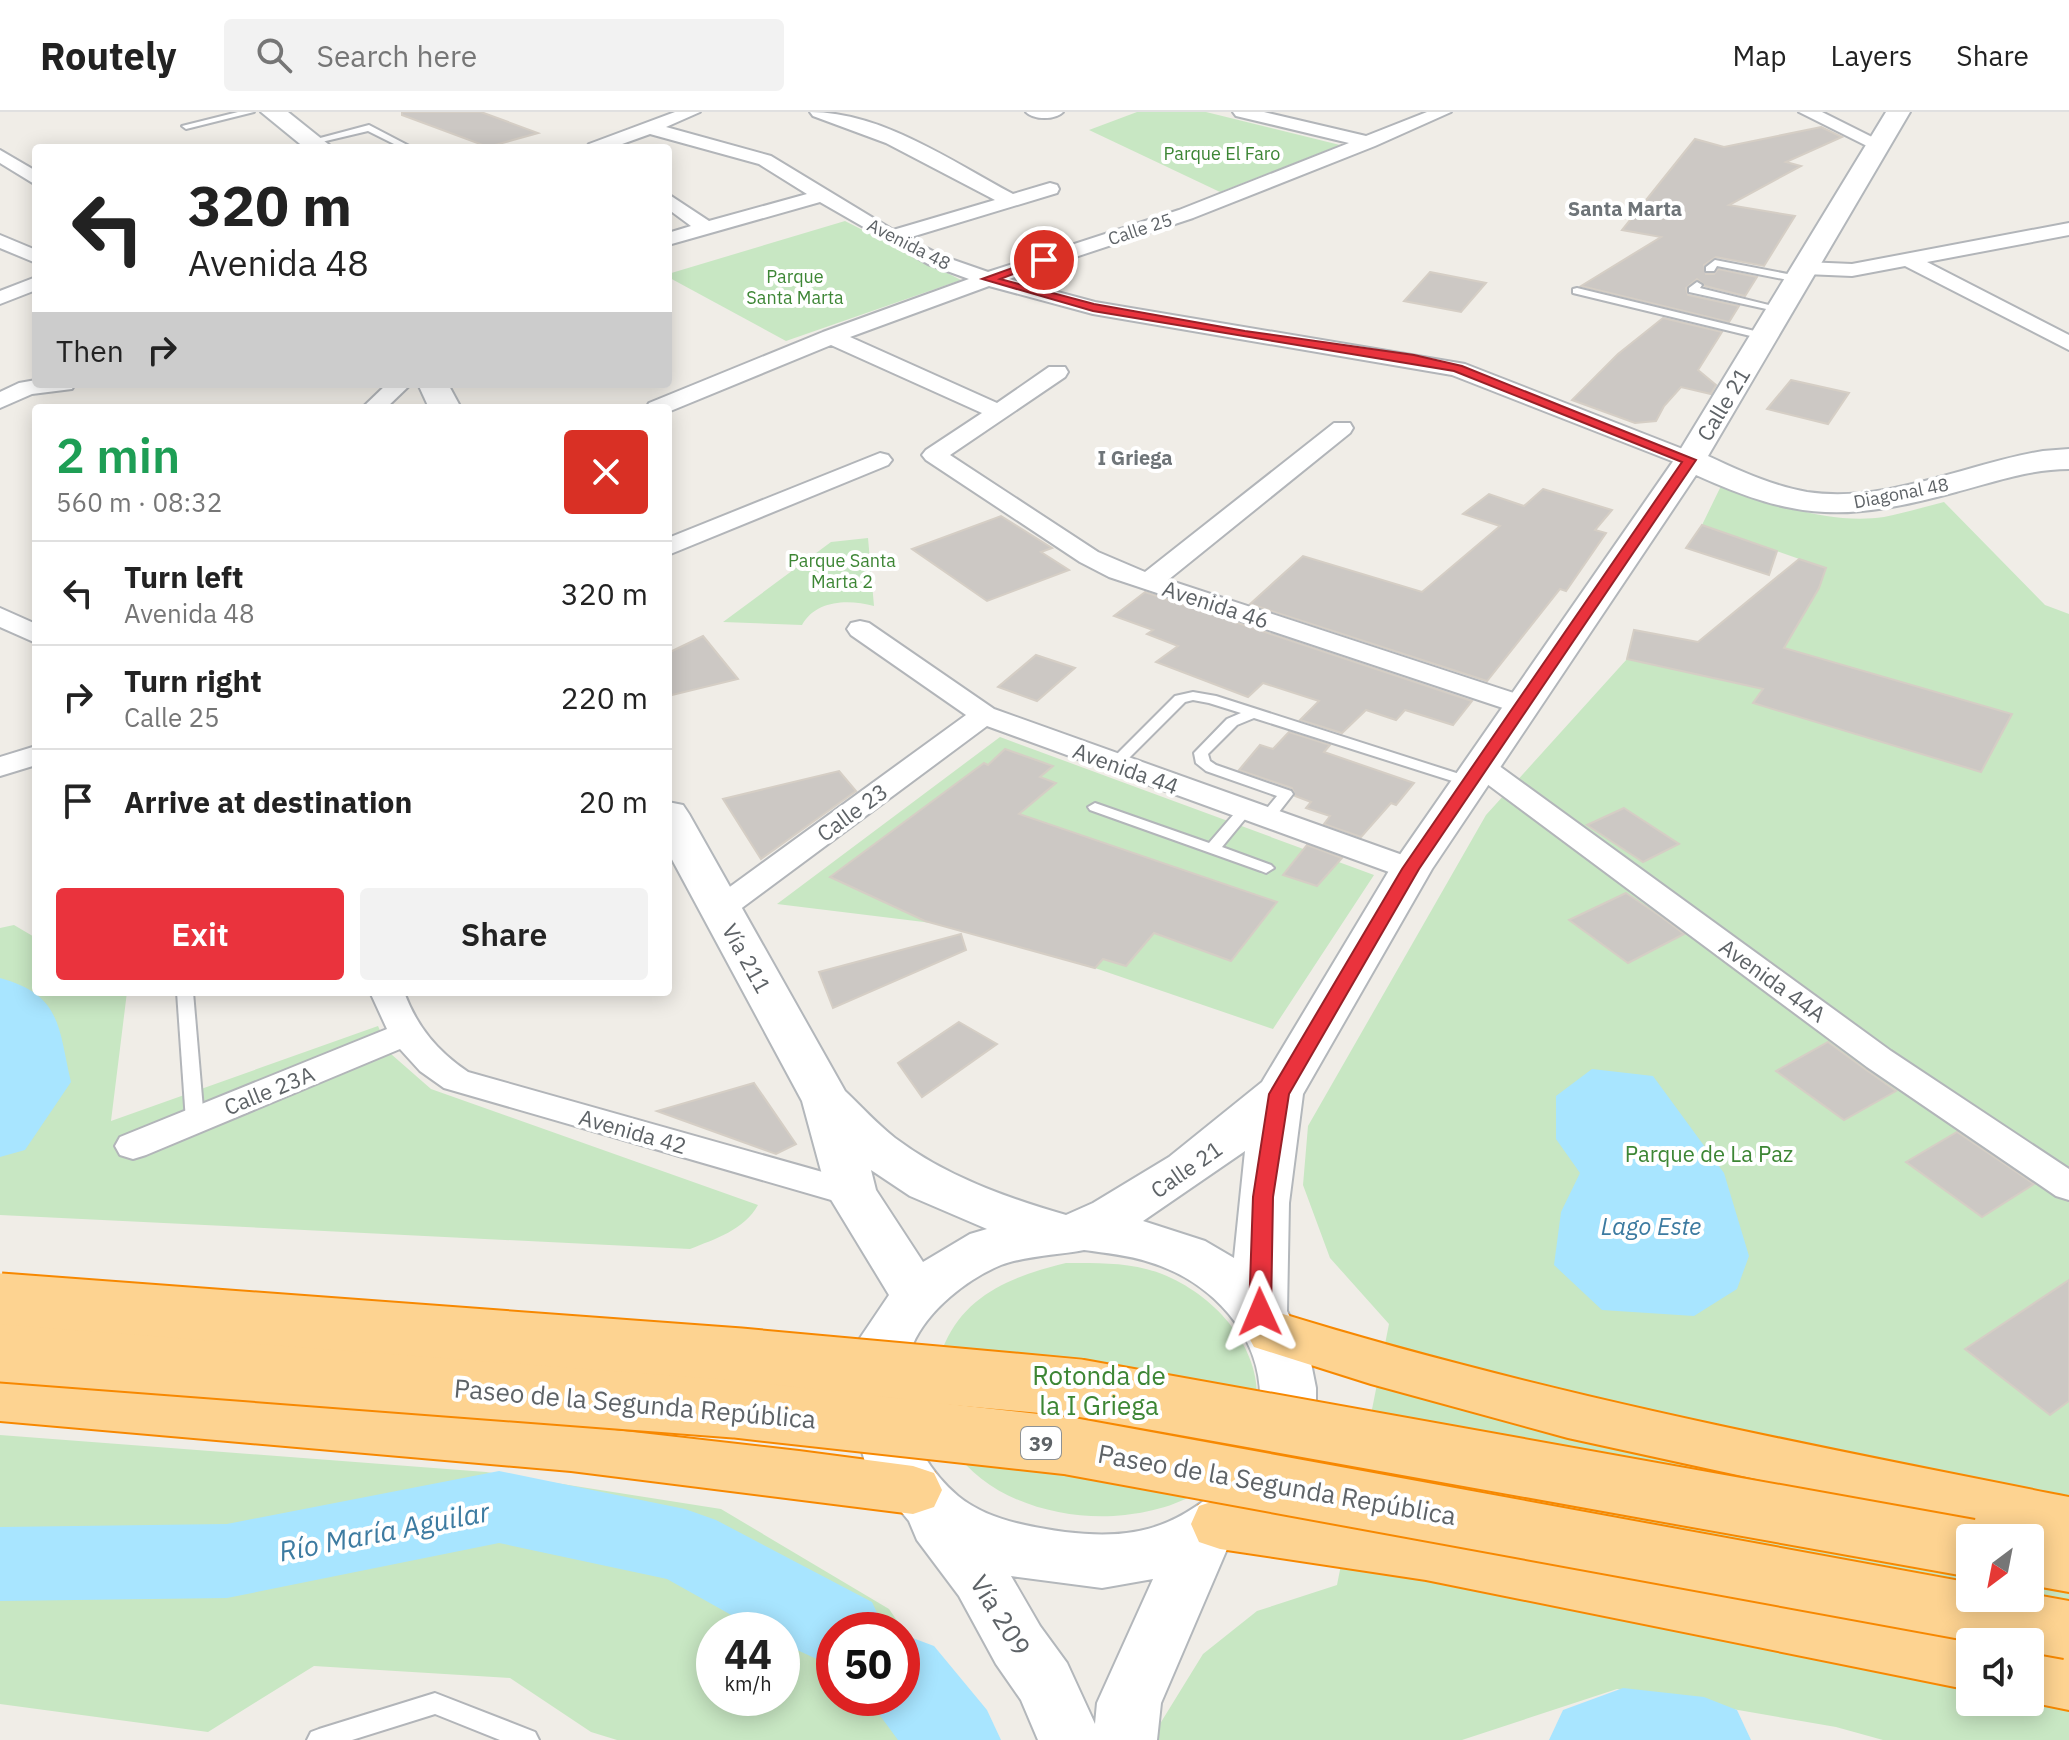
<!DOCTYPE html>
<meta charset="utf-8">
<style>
body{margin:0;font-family:"IBM Plex Sans",sans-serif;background:#f2f2f2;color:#222;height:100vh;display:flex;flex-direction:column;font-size:30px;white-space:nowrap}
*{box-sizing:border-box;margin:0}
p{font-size:26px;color:#767676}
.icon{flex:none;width:44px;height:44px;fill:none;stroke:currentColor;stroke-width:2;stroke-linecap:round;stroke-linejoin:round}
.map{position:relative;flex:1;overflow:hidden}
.drawer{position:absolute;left:32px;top:292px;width:640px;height:592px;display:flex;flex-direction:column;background:#fff;border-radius:8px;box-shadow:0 4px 20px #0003}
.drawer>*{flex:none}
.hud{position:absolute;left:32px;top:32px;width:640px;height:244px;border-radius:8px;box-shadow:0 4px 20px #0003;background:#fff;color:#222;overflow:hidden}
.needle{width:52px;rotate:212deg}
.controls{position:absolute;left:1956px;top:1412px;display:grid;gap:16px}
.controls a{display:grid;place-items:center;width:88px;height:88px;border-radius:8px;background:#fff;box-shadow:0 4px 20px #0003;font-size:40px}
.speed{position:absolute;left:696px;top:1500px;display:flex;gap:16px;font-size:40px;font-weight:700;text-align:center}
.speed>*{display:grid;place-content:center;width:104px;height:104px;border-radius:50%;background:#fff;box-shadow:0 4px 20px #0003;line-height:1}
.speed small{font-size:20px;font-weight:400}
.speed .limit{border:12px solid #d22;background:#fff;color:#111}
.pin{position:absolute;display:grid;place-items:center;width:68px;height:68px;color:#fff;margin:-34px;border:4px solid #fff;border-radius:50%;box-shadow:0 2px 8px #0007}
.me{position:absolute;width:88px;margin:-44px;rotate:359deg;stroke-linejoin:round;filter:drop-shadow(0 0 6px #0008)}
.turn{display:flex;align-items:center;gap:28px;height:168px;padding:0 24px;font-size:36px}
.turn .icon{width:104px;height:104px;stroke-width:2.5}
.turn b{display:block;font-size:56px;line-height:68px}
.then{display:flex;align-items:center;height:76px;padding:0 24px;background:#0003;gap:16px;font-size:30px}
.round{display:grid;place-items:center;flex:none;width:84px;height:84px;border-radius:8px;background:#f2f2f2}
.headline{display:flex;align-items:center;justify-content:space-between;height:136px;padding:0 24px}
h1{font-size:48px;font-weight:600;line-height:60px;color:#1e9e55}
.primary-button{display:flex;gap:16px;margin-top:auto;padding:16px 24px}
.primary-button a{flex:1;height:92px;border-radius:8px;background:#ea333d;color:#fff;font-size:32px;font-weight:600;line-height:92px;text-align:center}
.primary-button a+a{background:#f2f2f2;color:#222}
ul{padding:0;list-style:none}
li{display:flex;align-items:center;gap:24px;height:104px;padding:0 24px;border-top:2px solid #e0e0e0}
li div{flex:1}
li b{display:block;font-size:30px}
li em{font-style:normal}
header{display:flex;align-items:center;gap:48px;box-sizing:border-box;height:112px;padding:0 40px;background:#fff;border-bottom:2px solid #e0e0e0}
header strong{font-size:38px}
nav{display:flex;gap:44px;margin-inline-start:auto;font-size:28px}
.search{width:560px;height:72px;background:#f2f2f2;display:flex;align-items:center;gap:20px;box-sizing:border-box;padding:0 28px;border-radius:8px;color:#767676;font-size:30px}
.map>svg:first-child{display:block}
.green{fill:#c8e7c3;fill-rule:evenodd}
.water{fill:#a8e5ff}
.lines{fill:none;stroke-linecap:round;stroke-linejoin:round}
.river{fill:#a8e5ff;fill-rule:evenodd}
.building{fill:#ccc8c4;stroke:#d5cec5;stroke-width:2}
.lane-casing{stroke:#b2b5b9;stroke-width:4}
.street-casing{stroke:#b2b5b9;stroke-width:4}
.secondary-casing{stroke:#b3b7bb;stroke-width:4}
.highway-casing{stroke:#f78800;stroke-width:4}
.lane{fill:#fff;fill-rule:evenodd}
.street{fill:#fff;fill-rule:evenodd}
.secondary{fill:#fff;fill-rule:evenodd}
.highway{fill:#fdd391;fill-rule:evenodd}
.highway-bridge-casing{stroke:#f78800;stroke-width:61;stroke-linecap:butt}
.highway-bridge{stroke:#fdd391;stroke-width:57}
.route{fill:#ea333d;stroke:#982128;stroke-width:2}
.labels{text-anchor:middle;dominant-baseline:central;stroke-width:8;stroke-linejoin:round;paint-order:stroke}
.far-park-label{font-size:18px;fill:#3d8635;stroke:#fff}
.far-street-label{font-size:18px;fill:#5e6367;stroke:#fff}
.far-neighbourhood-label{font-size:20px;font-weight:bold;fill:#6f7579;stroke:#fff}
.shield{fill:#fff;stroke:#8e9295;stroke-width:2}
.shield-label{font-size:20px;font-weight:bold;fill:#5e6367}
.street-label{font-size:22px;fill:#5e6367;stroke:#fff}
.park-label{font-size:22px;fill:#3d8635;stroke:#fff}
.water-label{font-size:24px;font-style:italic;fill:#3d7ba1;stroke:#fff}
.near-park-label{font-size:26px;fill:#3d8635;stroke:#fff}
.near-street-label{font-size:26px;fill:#5e6367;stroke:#fff}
.near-water-label{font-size:28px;font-style:italic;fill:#3d7ba1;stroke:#fff}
</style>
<header>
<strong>Routely</strong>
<div class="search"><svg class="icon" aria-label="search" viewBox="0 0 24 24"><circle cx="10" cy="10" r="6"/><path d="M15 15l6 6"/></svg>Search here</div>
<nav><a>Map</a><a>Layers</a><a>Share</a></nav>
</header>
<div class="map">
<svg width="2069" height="1628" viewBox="0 0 2069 1628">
<rect width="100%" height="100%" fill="#f0ede7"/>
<g class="green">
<polygon points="1137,0 1206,0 1340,33 1220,80 1089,18"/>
<polygon points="845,109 961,168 786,229 668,165 668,162"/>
<path d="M1721,374c50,17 109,39 163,31 20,-4 40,-10 60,-15l101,103 24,9v1126h-186l-47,-13 -219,-38 -155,51h-312l53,-86 54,-43 80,-26 52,-261 -59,-66 -27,-73 5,-59 178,-311 141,-156 116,26c30,-37 68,-71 82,-117l-123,-43zM1970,1426h60v60h-60zM1970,1530h60v60h-60z"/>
<path d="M868,426l6,68c-26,-7 -58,-6 -72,19l-79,-3 108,-80z"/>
<path d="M1000,625l374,138 -101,154 -178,-61 8,-9 23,7 23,-27 -73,-24 -110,-27 -34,35 -155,-19zM1039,709l238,81 -46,59 -154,-55 -54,-69z"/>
<path d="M14,813l22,13v54h91l-16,129 267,-95 13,28 40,35 327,116c-14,25 -43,34 -68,44l-690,-34v-287z"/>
<path d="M1066,1151c32,0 65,-1 96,11 70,28 125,107 77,179 -7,11 -21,21 -30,30 -20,20 -57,29 -84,32 -59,7 -138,-13 -172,-67 -6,-10 -7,-29 -9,-41 -3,-13 -9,-29 -9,-42 1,-7 7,-16 10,-22 22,-50 71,-68 121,-80z"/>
<path d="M0,1323l486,37 235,37 168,100 91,131h-363l-26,-8 -81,-54 -196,-12 -106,66 -208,-28zM714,1518h68v68h-68zM834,1518h68v68h-68z"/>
</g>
<polygon class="water" points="1592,957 1653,964 1724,1061 1749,1144 1737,1177 1694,1204 1602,1198 1554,1153 1561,1100 1580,1061 1556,1027 1556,984"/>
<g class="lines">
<g class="river">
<path d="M0,866c62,17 58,49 71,104l-46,68 -25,7z"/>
<polygon points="499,1359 685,1397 716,1408 872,1490 885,1518 834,1518 834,1555 782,1531 782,1518 758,1518 667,1467 499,1431 227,1486 0,1489 0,1415 227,1412"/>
<polygon points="902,1522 934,1534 987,1598 1001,1628 898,1628 867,1586 902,1586"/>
<polygon points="1623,1576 1704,1585 1737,1598 1751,1628 1549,1628 1563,1598"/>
</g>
</g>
<g class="building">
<polygon points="402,0 481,0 538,21 488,35 402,3"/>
<polygon points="1821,15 1842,25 1786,50 1801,54 1729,93 1795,104 1764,154 1716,145 1704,153 1706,162 1714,162 1718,157 1757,165 1745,184 1705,174 1697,167 1686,176 1688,183 1739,194 1729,210 1581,174 1661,125 1622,118 1695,27 1724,35"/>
<polygon points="1430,160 1486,171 1461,200 1404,189"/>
<polygon points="1663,206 1722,220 1698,258 1716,273 1711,282 1681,275 1664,294 1656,309 1635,311 1572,288 1618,242"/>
<polygon points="1791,268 1849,281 1828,312 1767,297"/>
<polygon points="1543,377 1612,398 1595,418 1606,421 1566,479 1560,477 1487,569 1250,492 1303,444 1422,480 1500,414 1463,402 1489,382 1524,394"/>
<polygon points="1001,404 1052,436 1041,440 1069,458 987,489 912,437"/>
<polygon points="1702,413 1777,439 1769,463 1686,436"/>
<polygon points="1799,447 1826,456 1819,476 1784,536 2012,602 1981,660 1753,591 1763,577 1627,547 1634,518 1698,530"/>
<polygon points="1145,480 1472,589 1453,613 1405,598 1396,608 1366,598 1342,621 1300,608 1319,589 1263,571 1248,585 1156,550 1178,534 1147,522 1153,518 1114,504"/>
<polygon points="703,524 738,567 668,584 668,541"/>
<polygon points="1036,543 1075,556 1037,589 998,575"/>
<polygon points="1289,620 1330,633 1324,640 1414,671 1396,693 1391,691 1361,725 1324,712 1330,704 1306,696 1311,690 1295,684 1292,676 1239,658 1260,633 1273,637"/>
<polygon points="1005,637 1053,654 1040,665 1056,671 1019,702 1277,790 1231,849 1154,821 1126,854 1103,847 1095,856 925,809 830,765 984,651 988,653"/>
<polygon points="839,659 856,679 761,747 723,687"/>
<polygon points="1624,696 1679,732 1643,750 1587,713"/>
<polygon points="1307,733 1342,746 1317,774 1283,763"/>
<polygon points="1626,781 1660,804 1684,822 1628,851 1569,808"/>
<polygon points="961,822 966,838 833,896 819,860"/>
<polygon points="959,910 997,932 922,985 898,951"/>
<polygon points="1828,930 1865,957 1896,979 1844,1008 1776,959"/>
<polygon points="754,971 796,1032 776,1042 657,999"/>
<polygon points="1957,1020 2034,1072 1982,1105 1906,1050"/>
<polygon points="2069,1168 2069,1289 2050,1303 1965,1237"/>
</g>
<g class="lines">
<defs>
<g id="lane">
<polygon points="238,0 254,0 186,17 182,14"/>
<polygon points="369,13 413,36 402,36 368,19 313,32 309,29"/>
<polygon points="1715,148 1798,164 1803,167 1798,170 1717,154 1714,159 1706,159 1706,155"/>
<polygon points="1697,170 1702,173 1700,176 1785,197 1780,200 1689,180 1689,176"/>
<polygon points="1577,176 1767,222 1768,224 1763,227 1573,181 1573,177"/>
<polygon points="1193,580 1216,584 1475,667 1477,670 1475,673 1465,673 1254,606 1237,613 1208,642 1210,649 1216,653 1291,679 1293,682 1272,709 1262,709 1259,706 1277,684 1206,659 1196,651 1194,641 1227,607 1241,601 1209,591 1193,588 1185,590 1120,655 1110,655 1108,652 1110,649 1175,584"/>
<polygon points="1095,691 1209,731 1240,695 1250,695 1252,698 1250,701 1222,735 1271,753 1274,756 1266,761 1261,759 1090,698 1088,695"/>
<polygon points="177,880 193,880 204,1009 201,1013 189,1013 186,1009"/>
<polygon points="435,1581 535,1620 539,1628 500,1628 435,1602 352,1628 307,1628 311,1620 319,1617"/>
</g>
<g id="street">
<path d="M675,0h25l-34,15 105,29 122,74 102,-30 -109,-57 -73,-27 -3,-4c72,0 141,49 203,82l37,-11 7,2 2,4 -2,4 -149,45 34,18 46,16 191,-62 170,-67 -113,-27 -3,-4h31l102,24 61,-24h24l-76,34 -182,72 -184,61 86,23 370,62 233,91 4,5 -4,5h-16l-230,-90 -359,-61 -104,-28 -139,51 147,66 52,-36h16l3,5 -3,5 -115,78 148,97 47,20 189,-149h16l3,5 -3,5 -182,147 364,119 4,6 -4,6 -10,2 -10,-2 -403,-134 -29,-15 -154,-102 -4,-5 4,-5 56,-37 -151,-68 -163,67v-4h-22l3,-5 174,-71 146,-53 -41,-15 -108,-62 -152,43v-12l23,-7 -23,-17v-15l41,27 98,-27 -48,-30 -109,-30 -39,14h-25l3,-4z"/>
<path d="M1026,0h37c-8,8 -29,8 -37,0z"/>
<polygon points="1799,0 1822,0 1886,32 1877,37 1871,36"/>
<polygon points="0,38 36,59 36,73 0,51"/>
<polygon points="2069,111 2069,123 1927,150 2069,223 2069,238 1905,154 1852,164 1805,162 1795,156 1805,150 1852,152"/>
<polygon points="0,123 36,138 36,151 0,136"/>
<polygon points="36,165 36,178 0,192 0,179"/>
<polygon points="36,268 36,272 75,272 72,277 32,282 0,296 0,280 19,271"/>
<polygon points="387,272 411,272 386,296 362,296"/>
<polygon points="880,341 888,343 892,348 888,353 668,443 668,426"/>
<polygon points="0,496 36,512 36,531 0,515"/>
<polygon points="860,509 869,511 994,597 1422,750 1426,757 1422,764 1411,766 1400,764 987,614 731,804 720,807 709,804 704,797 709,790 966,603 851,523 847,517 851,511"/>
<polygon points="36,634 36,653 0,664 0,645"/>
<polygon points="1481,645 1491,648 1891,939 2069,1057 2069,1088 2056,1084 1867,955 1471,660 1466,654 1471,648"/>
<path d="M370,880h34c13,35 33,59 64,80l397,112 5,9 -5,9 -13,4 -408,-118 -24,-17 -20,-22 -254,106 -13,4 -13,-4 -5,-9 5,-9 267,-108z"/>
</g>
<g id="secondary">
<polygon points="261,0 288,0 333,36 305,36"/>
<path d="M1886,0h24l-202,344c32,15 65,30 99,36 80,12 158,-28 236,-41l26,-2v20c-39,0 -76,13 -113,23 -108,29 -157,30 -260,-17l-264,394 -129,225 -14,109 -2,108 23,47 6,30v31l-7,31 -26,52 -37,34 -19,13 -66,154 -4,37h-119l-17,-40 -25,-36 -37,-68 -42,-56 -8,-19 -35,-42 -9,-17 -17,-60 10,-61 31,-46 -62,-102 -25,-92 -134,-249v-50l15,3 6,9 156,277c16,15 32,33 50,47 52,39 110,59 171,77l27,-12 76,-46 93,-75 128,-213 284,-409zM1245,1039l-11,107 -29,-17 -62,-20zM871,1058l39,26 77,33 -17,5 -47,28 -47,-72zM1084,1138c22,3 44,5 65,12 63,19 114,74 111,141 -1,35 -12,61 -39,84 -49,43 -91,53 -156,45 -35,-5 -78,-12 -107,-36 -27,-23 -48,-57 -53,-92 -2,-11 2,-25 4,-36 1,-7 1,-17 4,-24 15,-34 54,-65 88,-79 24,-9 57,-10 83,-15zM1011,1464l91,12 51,-9 -56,124 -2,21 -28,-61 -27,-37z"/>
<polygon points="418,272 448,272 461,296 429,296"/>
</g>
<g id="highway">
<path d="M1273,1199c261,81 528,133 796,186v95l-39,-7v-47h-13l4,-1 -453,-99 -197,-54 -117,-37 -8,-15 8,-15z"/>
<polygon points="0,1265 571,1313 799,1339 913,1354 934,1361 942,1378 934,1395 913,1402 571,1359 0,1309"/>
<polygon points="1220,1387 1426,1418 1970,1522 1991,1530 1970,1530 1970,1578 1426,1468 1220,1437 1199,1430 1191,1412 1199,1394"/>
<polygon points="2030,1534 2069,1542 2069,1598 2030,1590"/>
</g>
</defs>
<use href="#lane" class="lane-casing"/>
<use href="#street" class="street-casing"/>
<use href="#secondary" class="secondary-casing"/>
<use href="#highway" class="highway-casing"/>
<use href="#lane" class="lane"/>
<use href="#street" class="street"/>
<use href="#secondary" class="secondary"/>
<use href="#highway" class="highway"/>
<defs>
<g id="highway-bridge">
<polyline points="0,1190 740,1245 1079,1276 1970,1436"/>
<polyline points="0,1241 735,1297 1069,1334 2069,1518"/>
</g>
</defs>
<use href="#highway-bridge" class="highway-bridge-casing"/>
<use href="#highway-bridge" class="highway-bridge"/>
</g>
<polygon class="route" points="1040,146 1050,148 1000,167 1094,192 1245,219 1414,243 1462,254 1696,348 1419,757 1289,982 1273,1085 1271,1200 1268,1206 1260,1209 1252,1206 1249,1200 1253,1085 1269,982 1402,757 1682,350 1454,259 1093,199 982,167"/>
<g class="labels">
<g class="far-park-label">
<text x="1222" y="41">Parque El Faro</text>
<text x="795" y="164">Parque<tspan x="795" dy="21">Santa Marta</tspan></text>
<text x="842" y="448">Parque Santa<tspan x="842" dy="21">Marta 2</tspan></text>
</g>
<g class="far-street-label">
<text transform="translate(1140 117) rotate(-18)">Calle 25</text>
<text transform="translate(909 132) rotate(27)">Avenida 48</text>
<text transform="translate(1901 381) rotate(-11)">Diagonal 48</text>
</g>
<g class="far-neighbourhood-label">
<text x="1625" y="96">Santa Marta</text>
<text x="1135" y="345">I Griega</text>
</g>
<rect class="shield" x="1021" y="1315" width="40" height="32" rx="6"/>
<g class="shield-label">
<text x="1041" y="1331">39</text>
</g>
<g class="street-label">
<text transform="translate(1723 292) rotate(-59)">Calle 21</text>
<text transform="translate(1216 492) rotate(18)">Avenida 46</text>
<text transform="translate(1126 656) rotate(20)">Avenida 44</text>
<text transform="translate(852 700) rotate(-36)">Calle 23</text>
<text transform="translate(747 846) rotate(61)">Vía 211</text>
<text transform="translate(1773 868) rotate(36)">Avenida 44A</text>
<text transform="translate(269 978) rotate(-22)">Calle 23A</text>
<text transform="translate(633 1019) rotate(16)">Avenida 42</text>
<text transform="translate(1186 1057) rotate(-35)">Calle 21</text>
</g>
<g class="park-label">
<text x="1709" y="1041">Parque de La Paz</text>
</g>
<g class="water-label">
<text x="1651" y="1114">Lago Este</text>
</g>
<g class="near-park-label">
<text x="1099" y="1263">Rotonda de<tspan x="1099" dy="30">la I Griega</tspan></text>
</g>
<g class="near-street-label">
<text transform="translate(635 1291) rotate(5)">Paseo de la Segunda República</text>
<text transform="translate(1277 1372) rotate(10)">Paseo de la Segunda República</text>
<text transform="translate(1001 1503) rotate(58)">Vía 209</text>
</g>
<g class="near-water-label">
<text transform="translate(384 1419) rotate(-11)">Río María Aguilar</text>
</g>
</g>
</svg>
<div class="controls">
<a><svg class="needle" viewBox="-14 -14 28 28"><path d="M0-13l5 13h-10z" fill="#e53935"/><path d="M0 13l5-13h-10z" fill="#767676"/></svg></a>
<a><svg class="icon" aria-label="sound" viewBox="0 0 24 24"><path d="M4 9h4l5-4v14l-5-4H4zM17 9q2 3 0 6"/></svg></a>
</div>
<div class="speed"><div>44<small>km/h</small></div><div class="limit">50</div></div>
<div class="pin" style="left:1044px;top:148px;background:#d93025"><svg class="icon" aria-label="arrive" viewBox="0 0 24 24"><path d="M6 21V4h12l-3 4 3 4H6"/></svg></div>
<svg class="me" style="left:1260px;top:1200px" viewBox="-20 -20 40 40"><path d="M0-17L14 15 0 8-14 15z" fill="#ea333d" stroke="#fff" stroke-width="4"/></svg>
<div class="hud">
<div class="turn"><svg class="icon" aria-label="left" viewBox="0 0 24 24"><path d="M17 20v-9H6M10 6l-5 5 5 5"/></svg><div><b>320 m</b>Avenida 48</div></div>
<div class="then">Then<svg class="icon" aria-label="right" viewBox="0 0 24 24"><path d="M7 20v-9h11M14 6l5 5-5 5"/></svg></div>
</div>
<section class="drawer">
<div class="headline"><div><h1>2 min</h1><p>560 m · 08:32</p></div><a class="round" style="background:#d93025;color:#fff"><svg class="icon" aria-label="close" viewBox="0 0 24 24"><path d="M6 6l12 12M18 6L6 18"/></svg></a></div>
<ul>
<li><svg class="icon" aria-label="left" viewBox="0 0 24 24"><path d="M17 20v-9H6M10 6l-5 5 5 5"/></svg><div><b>Turn left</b><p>Avenida 48</p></div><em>320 m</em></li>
<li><svg class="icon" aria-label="right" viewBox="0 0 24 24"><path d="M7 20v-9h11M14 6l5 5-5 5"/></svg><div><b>Turn right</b><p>Calle 25</p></div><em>220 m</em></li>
<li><svg class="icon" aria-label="arrive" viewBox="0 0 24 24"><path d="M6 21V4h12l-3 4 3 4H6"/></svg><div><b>Arrive at destination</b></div><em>20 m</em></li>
</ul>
<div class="primary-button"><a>Exit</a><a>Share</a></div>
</section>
</div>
